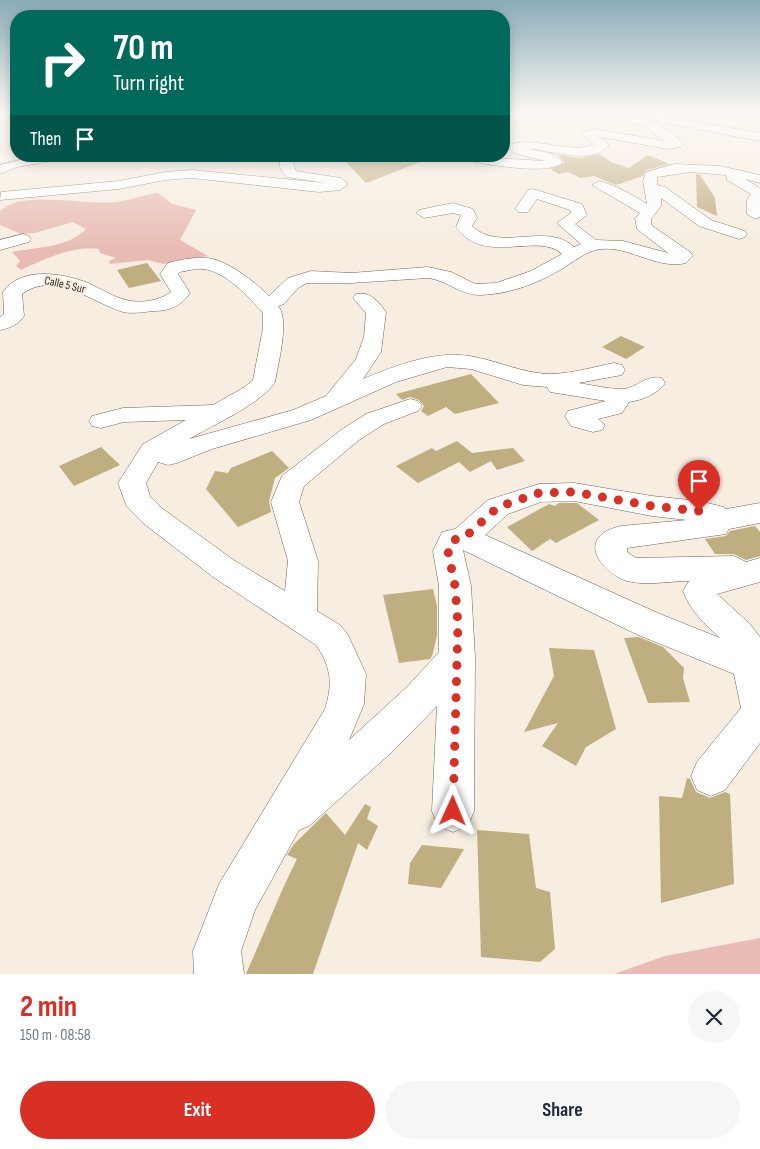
<!DOCTYPE html>
<meta charset="utf-8">
<style>
body{margin:0;font-family:"Sofia Sans Condensed",sans-serif;background:#f6f6f7;color:#1f2937;height:100vh;display:flex;flex-direction:column;font-size:19px;white-space:nowrap}
*{box-sizing:border-box;margin:0}
p{font-size:16px;color:#747a83}
.icon{flex:none;width:28px;height:28px;fill:none;stroke:currentColor;stroke-width:2;stroke-linecap:round;stroke-linejoin:round}
.map{position:relative;height:974px;overflow:hidden}
.drawer{display:flex;flex-direction:column;background:#fff;flex:1}
.drawer>*{flex:none}
.hud{position:absolute;left:10px;top:10px;width:500px;height:152px;border-radius:20px;box-shadow:0 2px 12px #0003;background:#00695c;color:#fff;overflow:hidden}
.pin{position:absolute;display:grid;place-items:center;width:42px;height:42px;color:#fff;margin:-51px -21px;border-radius:50% 50% 50% 0;rotate:-45deg;box-shadow:0 0 5px #0007}
.pin .icon{rotate:45deg}
.me{position:absolute;width:55px;margin:-28px;rotate:1deg;stroke-linejoin:round;filter:drop-shadow(0 0 4px #0008)}
.turn{display:flex;align-items:center;gap:18px;height:105px;padding:0 20px;font-size:22px}
.turn .icon{width:65px;height:65px;stroke-width:2.5}
.turn b{display:block;font-size:35px;line-height:42px}
.then{display:flex;align-items:center;height:48px;padding:0 20px;background:#0003;gap:10px;font-size:19px}
.round{display:grid;place-items:center;flex:none;width:52px;height:52px;border-radius:26px;background:#f6f6f7}
.head{display:flex;align-items:center;justify-content:space-between;height:85px;padding:0 20px}
h1{font-size:30px;font-weight:700;line-height:38px;color:#d93025}
.primary-button{display:flex;gap:10px;margin-top:auto;padding:10px 20px}
.primary-button a{flex:1;height:58px;border-radius:30px;background:#d93025;color:#fff;font-size:20px;font-weight:700;line-height:58px;text-align:center}
.primary-button a+a{background:#f6f6f7;color:#1f2937}
.map>svg:first-child{display:block}
.green{fill:#e8bcb4}
.building{fill:#beae80}
.lines{fill:none;stroke-linecap:round;stroke-linejoin:round}
.minor-casing{stroke:#6f665b;stroke-width:1}
.minor{fill:#fff;fill-rule:evenodd}
.route{stroke:#d93025;stroke-width:9;stroke-dasharray:0 16.2}
.labels{text-anchor:middle;dominant-baseline:central;stroke-width:4.5;stroke-linejoin:round;paint-order:stroke}
.far-street-label{font-size:12px;fill:#322e2a;stroke:#f7ede1}
</style>
<div class="map">
<svg width="760" height="974" viewBox="0 0 760 974">
<rect width="100%" height="100%" fill="#f7ede1"/>
<g class="green">
<path d="M158,193l14,11 24,6 -16,30 28,16 -44,8 -16,-4 -38,4 -1,-3 7,-3 -16,-5 -1,-4c-23,-4 -58,11 -78,21l-5,-4 4,-5 -8,-9c24,-5 56,-4 74,-23l-13,-7 -38,11 -14,1 -21,-9v-14c21,-22 87,-5 117,-9 14,-2 27,-8 41,-9z"/>
<polygon points="760,938 760,974 614,974 665,956"/>
</g>
<g class="building">
<polygon points="600,154 611,162 629,168 648,155 669,164 646,170 643,176 616,185 594,176 581,178 568,172 559,174 550,169 565,162 558,155 581,158"/>
<polygon points="340,156 430,156 431,158 366,183"/>
<polygon points="696,174 700,175 715,198 717,216 697,207"/>
<polygon points="147,263 161,281 129,288 117,270"/>
<polygon points="621,336 645,347 626,359 602,347"/>
<polygon points="471,374 499,403 455,414 446,407 428,416 421,411 424,406 419,400 410,397 402,400 396,394"/>
<polygon points="457,441 472,453 513,448 525,461 497,470 491,461 470,472 459,462 418,483 396,466 432,448 436,451"/>
<polygon points="101,447 120,465 74,486 59,466"/>
<polygon points="272,451 289,468 275,478 269,501 271,512 238,527 206,489 215,471 228,473 231,468"/>
<polygon points="559,503 577,503 599,520 556,543 550,539 532,551 507,527 549,504 555,506"/>
<polygon points="755,526 760,532 760,556 746,560 734,554 715,554 705,539 726,536 730,531"/>
<polygon points="433,589 437,606 437,636 432,656 430,659 399,663 383,595"/>
<polygon points="639,637 663,647 684,668 683,678 690,702 648,703 624,638"/>
<polygon points="549,648 594,650 616,729 586,747 576,766 542,746 558,723 524,732 554,676"/>
<polygon points="687,778 690,779 696,792 710,798 725,792 730,794 734,884 661,903 659,796 682,798"/>
<polygon points="365,804 371,807 367,819 378,826 367,850 358,843 313,974 246,974 283,888 297,859 287,855 294,844 326,813 345,835"/>
<polygon points="477,830 529,834 536,888 550,892 555,949 540,962 481,957"/>
<polygon points="422,845 464,849 441,888 408,884 410,863"/>
</g>
<g class="lines">
<defs>
<g id="minor">
<polygon points="7,113 16,113 16,117 0,121 0,115"/>
<path d="M616,113c20,0 53,13 67,31l-2,3 -13,2 -68,-12 9,8c-19,22 -58,4 -81,4 12,2 26,3 35,13 -12,15 -84,1 -103,-3l-1,-3 86,5 -31,-8 -5,-6 2,-3c28,-7 62,11 83,0l-12,-10 2,-2 11,-3 69,12 -17,-13 -31,-11z"/>
<polygon points="647,113 760,133 760,141 645,119 640,116"/>
<polygon points="36,156 59,157 58,160 17,167 0,174 0,165"/>
<path d="M283,156h14l-4,6 3,9 45,7 7,6 -8,6 -21,2 -127,-14 -27,2 -46,9 -119,11 1,-8 118,-11 46,-9 27,-2 133,13 -38,-6c-6,-7 -11,-13 -4,-21z"/>
<path d="M675,164l45,2 40,9v8l-15,-4 15,9v29l-5,2 -8,-5v-14l4,-6 -24,-14 -1,-5 -36,-3 -33,5v8l8,2 46,33 34,11 2,3 -2,3 -6,2 -40,-13 -38,-28v8l-10,13v6l39,27 3,4 -7,7c-29,7 -56,-17 -85,-14 -14,1 -29,14 -41,21 -24,14 -51,24 -79,25 -20,1 -34,-15 -53,-17l-77,5h-44l-9,5 -14,16 -6,2c12,13 0,58 -3,76 -14,22 -62,43 -86,57l104,-29 33,-14 30,-37 8,-22 2,-24 -13,-15 3,-4c14,-3 22,7 30,18l-5,40 -18,27c34,-14 75,-30 112,-22 25,5 48,16 74,17 21,0 45,-7 65,-11l8,2 3,5 -3,5 -44,8c14,2 30,6 44,6 15,0 23,-15 40,-11l3,5c-7,11 -23,17 -36,19l-7,11 -24,6 7,6 -3,5 -9,2 -22,-6 -6,-10 3,-5 38,-10 -56,-9 -3,-5 -24,-2 -52,-16 -24,-2 -51,15 -85,38 -99,29 -35,14 -9,2 -10,-3 -12,21 4,13 13,13 72,52 50,30 3,-30 -17,-59 11,-26 59,-46 25,-16 44,-15 8,2 4,5 -4,5 -34,13 -25,16 -55,46 -5,16 19,59 -1,50 23,14 8,10 18,39 -2,30 -15,36 58,-53 32,-35v-66l-6,-35 9,-19 13,-3 33,-29 51,-16 35,-1 78,13 47,5 25,6 2,2 34,-6v20l-31,6 -3,5 -99,14v4l9,6 98,-2 12,6 14,-4v24l-43,12 33,30 10,13v106l-35,47 -14,6 -14,-6 -6,-14 6,-14 44,-54 -7,-34 -98,-40 -173,-84 8,36 4,71 -1,154 -6,15 -15,6 -15,-6 -6,-15 5,-105 -44,45 -84,75 -10,4 -44,80 -14,41 3,23h-50l-1,-23 26,-67 106,-175c8,-25 6,-43 -9,-64l-103,-68 -70,-54 -16,-16 -9,-24 25,-39 43,-24 -62,2 -23,6 -9,-2 -3,-5 3,-5 31,-8 90,-3 30,-17 10,-8 10,-52v-15c-14,-16 -38,-42 -60,-44 -7,-1 -16,2 -23,3l-2,2 12,19c-9,13 -20,18 -36,18 -10,1 -21,3 -31,1 -32,-10 -69,-42 -101,-18l2,22c-6,9 -14,12 -24,14v-13l4,-3 -1,-22c18,-26 60,-19 85,-9 13,6 29,16 43,18 14,2 29,-1 40,-9l-11,-18 8,-11c11,-3 27,-6 38,-5 20,1 49,24 63,38l19,-18 23,-7 40,2 77,-6 23,5 24,12 21,-1 35,-12 31,-17c-24,-23 -78,13 -106,-27l5,-12 -8,-2 -29,5 -8,-5 3,-3 34,-7 20,6 4,9 -5,8c27,27 75,-5 102,21l7,-3 -24,-21 14,-10 -1,-3 -33,-11 -9,13h-10l-3,-3 13,-19 5,-1 49,15 5,11 -12,9 21,16 27,1 45,12 -31,-24 -2,-11 5,-5 -48,-28 7,-4c17,4 33,14 48,23l-4,-23 3,-9zM574,501l78,15 35,4 -66,6c-7,2 -16,4 -21,10 -16,17 12,41 27,45 19,5 43,0 62,0l-6,10c8,21 21,32 37,47l-60,-24 -175,-79 23,-21 33,-12z"/>
<polygon points="23,234 29,236 31,239 29,242 0,250 0,240"/>
</g>
</defs>
<use href="#minor" class="minor-casing"/>
<use href="#minor" class="minor"/>
</g>
<linearGradient id="sky" x2="0" y2="1"><stop stop-color="#8aacb9"/><stop offset="0.45" stop-color="#fbf7f2"/><stop offset="1" stop-color="#fbf7f2" stop-opacity="0"/></linearGradient>
<rect width="760" height="249" fill="url(#sky)"/>
<g class="lines">
<polyline class="route" points="453,811 458,624 455,586 448,551 453,540 464,538 498,507 539,493 574,492 652,506 699,511"/>
</g>
<g class="labels">
<g class="far-street-label">
<text transform="translate(65 285) rotate(13)">Calle 5 Sur</text>
</g>
</g>
</svg>
<div class="pin" style="left:699px;top:511px;background:#d93025"><svg class="icon" aria-label="arrive" viewBox="0 0 24 24"><path d="M6 21V4h12l-3 4 3 4H6"/></svg></div>
<svg class="me" style="left:453px;top:811px" viewBox="-20 -20 40 40"><path d="M0-17L14 15 0 8-14 15z" fill="#d93025" stroke="#fff" stroke-width="4"/></svg>
<div class="hud">
<div class="turn"><svg class="icon" aria-label="right" viewBox="0 0 24 24"><path d="M7 20v-9h11M14 6l5 5-5 5"/></svg><div><b>70 m</b>Turn right</div></div>
<div class="then">Then<svg class="icon" aria-label="arrive" viewBox="0 0 24 24"><path d="M6 21V4h12l-3 4 3 4H6"/></svg></div>
</div>
</div>
<section class="drawer">
<div class="head"><div><h1>2 min</h1><p>150 m · 08:58</p></div><a class="round"><svg class="icon" aria-label="close" viewBox="0 0 24 24"><path d="M6 6l12 12M18 6L6 18"/></svg></a></div>
<div class="primary-button"><a>Exit</a><a>Share</a></div>
</section>
